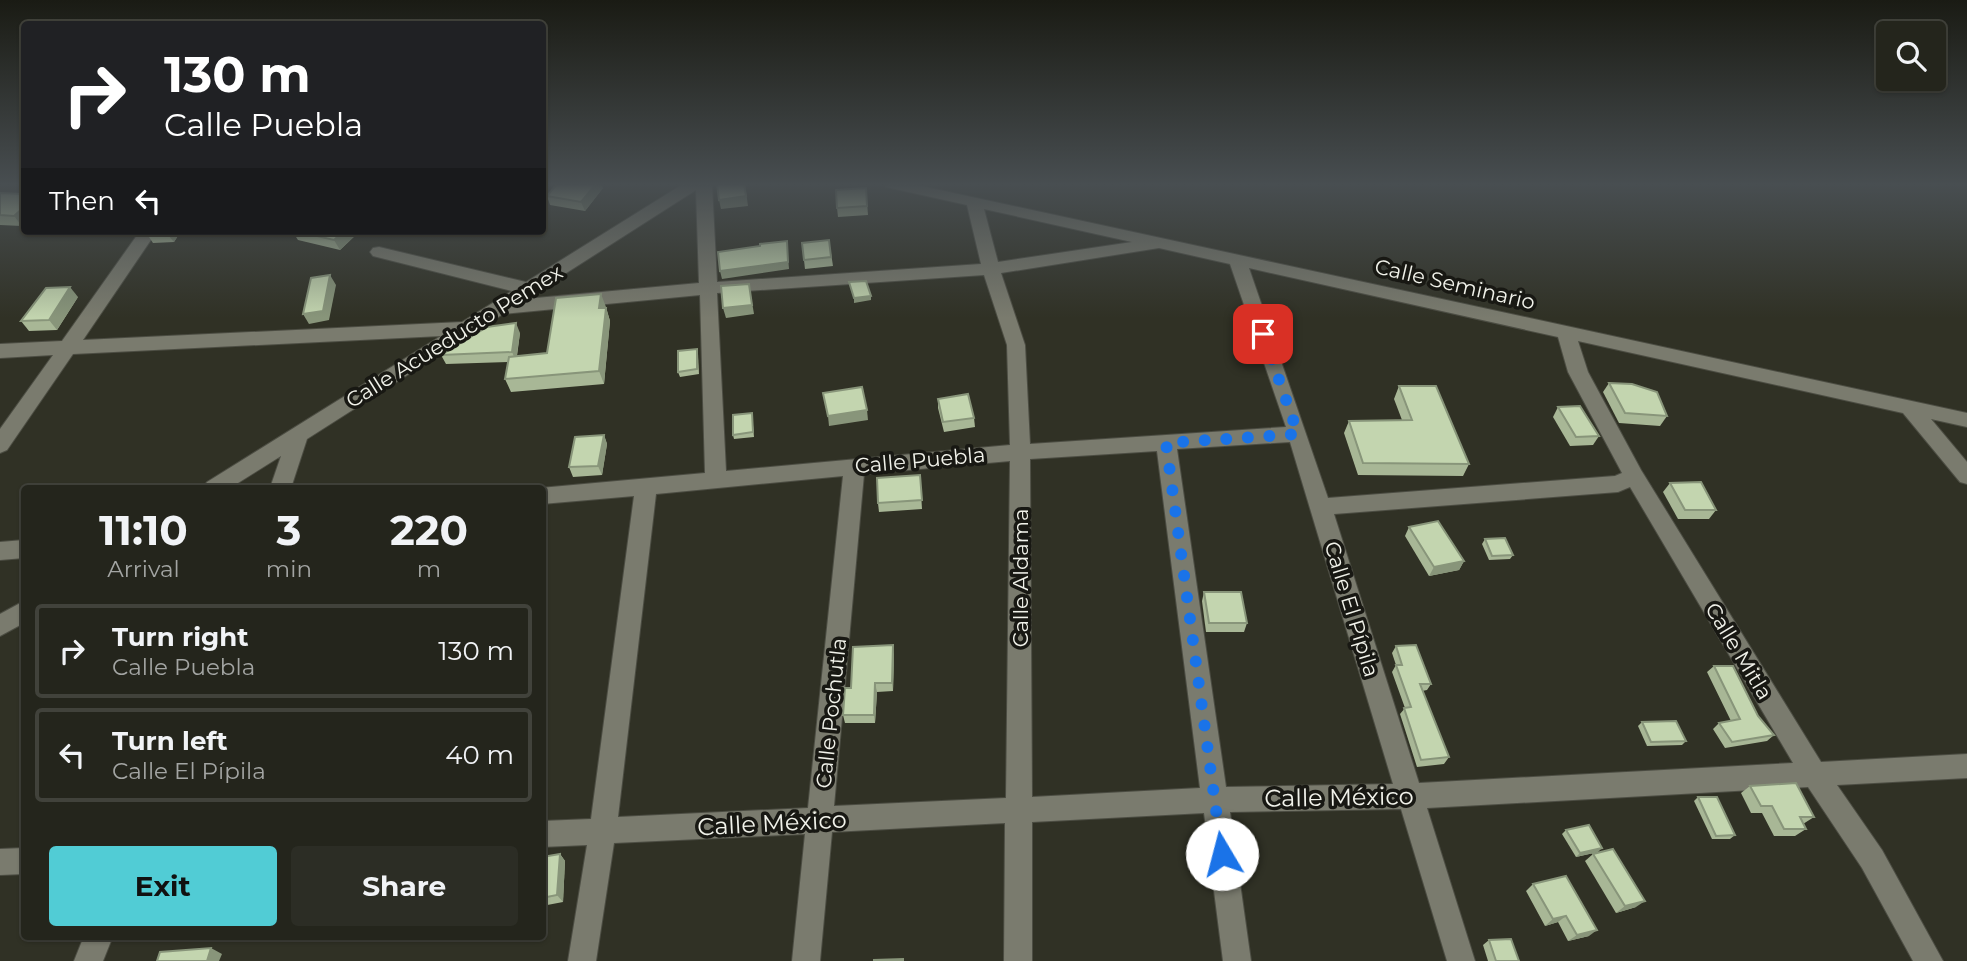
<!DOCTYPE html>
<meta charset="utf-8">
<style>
body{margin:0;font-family:Montserrat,sans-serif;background:#2c2d25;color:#f1f3f6;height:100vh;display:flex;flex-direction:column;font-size:26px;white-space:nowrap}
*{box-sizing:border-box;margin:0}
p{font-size:23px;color:#a3a5a3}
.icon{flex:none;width:38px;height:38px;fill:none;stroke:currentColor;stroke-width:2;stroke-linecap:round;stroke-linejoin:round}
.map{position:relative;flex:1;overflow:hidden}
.sheet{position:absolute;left:21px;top:485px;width:525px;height:455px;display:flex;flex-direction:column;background:#24251c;border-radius:7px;box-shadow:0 2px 5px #0004,0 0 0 2px #41423b}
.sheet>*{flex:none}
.banner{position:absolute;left:21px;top:21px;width:525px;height:214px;border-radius:7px;box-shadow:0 2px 5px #0004,0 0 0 2px #41423b;background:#202124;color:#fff;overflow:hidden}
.controls{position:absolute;left:1876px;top:21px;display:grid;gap:14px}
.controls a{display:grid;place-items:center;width:70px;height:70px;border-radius:7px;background:#24251c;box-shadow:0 2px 5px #0004,0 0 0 2px #41423b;font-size:35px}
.pin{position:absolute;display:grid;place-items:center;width:60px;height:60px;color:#fff;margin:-30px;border-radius:14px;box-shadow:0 4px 10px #0006}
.me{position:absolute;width:77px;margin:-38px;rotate:352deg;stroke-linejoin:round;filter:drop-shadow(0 0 5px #0008)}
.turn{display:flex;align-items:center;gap:24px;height:147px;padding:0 28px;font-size:32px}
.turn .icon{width:91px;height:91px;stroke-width:2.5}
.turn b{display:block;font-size:49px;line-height:60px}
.then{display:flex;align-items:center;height:66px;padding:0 28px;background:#0003;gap:14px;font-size:26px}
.eta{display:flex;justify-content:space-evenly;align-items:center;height:119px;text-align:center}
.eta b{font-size:42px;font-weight:700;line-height:49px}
.action{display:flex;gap:14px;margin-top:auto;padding:14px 28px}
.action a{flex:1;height:80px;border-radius:7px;background:#51ccd5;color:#111;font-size:28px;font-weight:700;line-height:80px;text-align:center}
.action a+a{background:#2c2d25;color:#f1f3f6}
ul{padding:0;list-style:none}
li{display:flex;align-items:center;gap:21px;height:94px;margin:0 14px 10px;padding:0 14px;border:4px solid #41423b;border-radius:7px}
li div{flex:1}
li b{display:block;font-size:26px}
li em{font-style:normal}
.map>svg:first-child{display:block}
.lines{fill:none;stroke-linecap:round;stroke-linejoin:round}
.minor-casing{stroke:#4c4d43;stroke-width:2}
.minor{fill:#7a7b6e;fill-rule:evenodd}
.wall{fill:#a8b796}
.shaded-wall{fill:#88957a}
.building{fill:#c3d5af;stroke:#88957a;stroke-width:2}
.route{stroke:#1a73e8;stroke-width:12;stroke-dasharray:0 21.6}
.labels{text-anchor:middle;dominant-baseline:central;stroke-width:7;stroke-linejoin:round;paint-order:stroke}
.street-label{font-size:21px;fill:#f1f2ea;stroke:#181813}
.near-street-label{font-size:24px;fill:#f1f2ea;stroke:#181813}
</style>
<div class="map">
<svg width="1967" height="961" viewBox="0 0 1967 961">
<rect width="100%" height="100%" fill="#303125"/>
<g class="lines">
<defs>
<g id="minor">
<path d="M683,184h29l5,98 264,-18 -14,-59 -81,-18 -2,-3h28l1055,229v14l-36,-8 36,43v22l-7,-2 -57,-69 -325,-72 10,31 53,98 180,292 146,-8v24l-130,7 45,65 61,111h-30l-51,-93 -54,-81 -381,21 48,153h-28l-46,-152 -171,3 21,149h-28l-19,-148 -172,9v139h-28l1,-138 -173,9 -12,129h-28l13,-127 -191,9 -18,118h-28l19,-116 -45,2v-26l49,-2 43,-323 -92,8 -2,-16 165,-15 -5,-178 -197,19 -196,125 -16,49h-21l11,-32 -51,32h-27l4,-6 234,-146 -368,18 -66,96 -7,3v-24l53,-74 -53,3v-14l62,-3 78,-110h17l-74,109 379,-18 50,-31 -139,-35 -3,-4 3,-4 6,-1 147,35zM696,190l3,93 -174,16 10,-6zM984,209l148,33 -134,20zM1159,248l71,16 56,163 -256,17 -5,-99 -24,-72zM1249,268l309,69 10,35 54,101 -7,3 -287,22zM984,275l23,70 3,100 -284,26 -9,-178zM1290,442l103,342 -167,3 -49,-338zM1157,451l43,337 -168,9 -2,-338zM1010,461l-4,337 -172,8 30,-332zM843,476l-35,332 -190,9 38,-323zM1630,487l163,276 -374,20 -85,-269 284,-22z"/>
<polygon points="24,540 24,558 0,560 0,542"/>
<polygon points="24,601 24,623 0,636 0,614"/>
<polygon points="24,848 24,874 0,875 0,849"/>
<polygon points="84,936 113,936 103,961 74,961"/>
</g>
</defs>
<use href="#minor" class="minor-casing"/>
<use href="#minor" class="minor"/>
</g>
<g class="wall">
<polygon points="603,188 585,211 550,205 547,196"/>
<polygon points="866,188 868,215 838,217 837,208"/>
<polygon points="0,193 22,226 0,225"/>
<polygon points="181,231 174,242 153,243 147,234"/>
<polygon points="292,231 360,231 340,250 298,240"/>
<polygon points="829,240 833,266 805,269 802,243"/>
<polygon points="78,297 57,330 29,331 21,321"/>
<polygon points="606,307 610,321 604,384 511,392 505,379 508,362 446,364 441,355 520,333 517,356 547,353"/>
<polygon points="697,349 698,354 699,374 680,377 678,372"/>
<polygon points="1609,383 1667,416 1660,426 1619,423 1603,392"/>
<polygon points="1399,386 1469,464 1463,476 1358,475 1344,433 1349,421 1402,420 1394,399"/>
<polygon points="938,399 974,418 975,427 944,432 938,408"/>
<polygon points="1558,407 1599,436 1593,445 1570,446 1553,417"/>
<polygon points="752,413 754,437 734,439 733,435"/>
<polygon points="604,435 607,444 602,475 573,477 569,467"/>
<polygon points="920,475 922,509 879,512 878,503"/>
<polygon points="1670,483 1716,510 1709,519 1678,519 1663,492"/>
<polygon points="1409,527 1464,561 1459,570 1429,576 1405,536"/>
<polygon points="1485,539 1513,555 1510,559 1489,560 1482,544"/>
<polygon points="1204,592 1247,623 1244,632 1206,632 1202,601"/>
<polygon points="1396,646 1431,684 1427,690 1422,691 1449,757 1444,764 1417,767 1400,714 1405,708 1392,672 1396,665 1392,653"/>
<polygon points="894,654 893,691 877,692 875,723 845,723 843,715 851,688"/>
<polygon points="1714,666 1774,735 1767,741 1725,748 1713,729 1719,723 1731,721 1707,672"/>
<polygon points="1642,722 1686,741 1682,745 1647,746 1638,726"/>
<polygon points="1750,786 1814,817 1803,824 1806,829 1795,836 1774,836 1762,813 1751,813 1741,793"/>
<polygon points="1698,797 1735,835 1730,839 1712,839 1694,801"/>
<polygon points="1566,830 1598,852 1576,857 1562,834"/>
<polygon points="560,854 565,861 563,902 542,906 542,857"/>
<polygon points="1593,854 1636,907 1616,913 1585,861"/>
<polygon points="1533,884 1589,936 1568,941 1558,922 1545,926 1526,891"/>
<polygon points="1489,940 1519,961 1488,961 1483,945"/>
</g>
<g class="shaded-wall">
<polygon points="596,184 601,184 603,188 585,211 581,202"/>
<polygon points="745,184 748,206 721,209 719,200"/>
<polygon points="24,207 24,223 22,226 14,216"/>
<polygon points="169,231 181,231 174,242 167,234"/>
<polygon points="344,231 360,231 340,250 334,240"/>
<polygon points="787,241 789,269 722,279 720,271"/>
<polygon points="330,275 336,285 329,320 309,324 303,314"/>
<polygon points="749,284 754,314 726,318 723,308"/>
<polygon points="70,287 78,297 57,330 49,320"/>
<polygon points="601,294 606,307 604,322 599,308"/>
<polygon points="871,296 871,300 854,303 854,298"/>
<polygon points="606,308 610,321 604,384 599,371"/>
<polygon points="516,323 520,333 516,361 512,352"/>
<polygon points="867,410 868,420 829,426 828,416"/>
<polygon points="604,435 607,444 602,475 598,466"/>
<polygon points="1464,561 1459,570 1429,576 1434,567"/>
<polygon points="893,645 894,654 893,691 892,683"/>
<polygon points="875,683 877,692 875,723 874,715"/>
<polygon points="1602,848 1598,852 1576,857 1580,853"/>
<polygon points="560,854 565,861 563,902 557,895"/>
<polygon points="1645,901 1636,907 1616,913 1625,906"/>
<polygon points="1566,916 1558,922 1545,926 1553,919"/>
<polygon points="1597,930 1589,936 1568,941 1577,935"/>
<polygon points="211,948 222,954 219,961 207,961"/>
</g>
<g class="building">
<polygon points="557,184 596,184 581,202 547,196"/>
<polygon points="717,184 744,184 746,196 719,200"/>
<polygon points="866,188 867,206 837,208 836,190"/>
<polygon points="0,193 24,194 24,207 14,216 0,215"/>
<polygon points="149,231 169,231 167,234 147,234"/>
<polygon points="295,231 344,231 334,240"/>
<polygon points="829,240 831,257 804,260 802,243"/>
<polygon points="787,241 788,262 720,271 718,252 760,246 760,244"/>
<polygon points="330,275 323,311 303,314 311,278"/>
<polygon points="866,281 871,296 854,298 849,282"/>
<polygon points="749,284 752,305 723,308 721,286"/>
<polygon points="70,287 49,320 21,321 46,288"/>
<polygon points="601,294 599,308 606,308 599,371 505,379 509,357 547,353 556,298"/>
<polygon points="516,323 512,352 441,355 487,327"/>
<polygon points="697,349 697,369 678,372 678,351"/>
<polygon points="1609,383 1632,384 1657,392 1667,416 1625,413"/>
<polygon points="1399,386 1436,386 1469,464 1363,463 1349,421 1412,420"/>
<polygon points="862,387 867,410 828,416 823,393"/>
<polygon points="968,394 974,418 943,422 938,399"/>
<polygon points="1580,406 1599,436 1576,437 1558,407"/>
<polygon points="752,413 753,432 733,435 733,415"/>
<polygon points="604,435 598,466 569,467 575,437"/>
<polygon points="920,475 922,500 878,503 877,478"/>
<polygon points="1701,482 1716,510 1685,510 1670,483"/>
<polygon points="1438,521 1464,561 1434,567 1409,527"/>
<polygon points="1505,538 1513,555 1492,556 1485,539"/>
<polygon points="1204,592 1241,592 1247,623 1209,623"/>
<polygon points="893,645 892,683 875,683 874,715 843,715 845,688 851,688 853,647"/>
<polygon points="1416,645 1431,684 1420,684 1449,757 1421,760 1404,708 1411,707 1396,665 1402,665 1396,646"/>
<polygon points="1714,666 1733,666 1758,716 1774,735 1732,742 1719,723 1740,719"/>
<polygon points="1676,721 1686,741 1651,742 1642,722"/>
<polygon points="1796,783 1814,817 1800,817 1806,829 1784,829 1772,806 1761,806 1750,786"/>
<polygon points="1698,797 1717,797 1735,835 1716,836"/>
<polygon points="1589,825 1602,848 1580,853 1566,830"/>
<polygon points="1613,849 1645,901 1625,906 1593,854"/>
<polygon points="560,854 557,895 542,898 542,857"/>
<polygon points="1566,876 1597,930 1577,935 1566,916 1553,919 1533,884"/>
<polygon points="1511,939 1519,961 1496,961 1489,940"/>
<polygon points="211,948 207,961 157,961 160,952"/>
<polygon points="903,959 903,961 874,961 874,960"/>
</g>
<linearGradient id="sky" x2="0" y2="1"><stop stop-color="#1a1b14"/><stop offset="0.58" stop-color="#484e51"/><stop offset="1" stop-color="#484e51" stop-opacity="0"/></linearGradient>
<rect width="1967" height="318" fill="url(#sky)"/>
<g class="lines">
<polyline class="route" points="1222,854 1166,443 1298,434 1263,334"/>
</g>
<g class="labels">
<g class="street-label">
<text transform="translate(1455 284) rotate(13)">Calle Seminario</text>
<text transform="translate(454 336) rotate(-32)">Calle Acueducto Pemex</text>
<text transform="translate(920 460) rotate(-5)">Calle Puebla</text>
<text transform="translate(1020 578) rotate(-90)">Calle Aldama</text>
<text transform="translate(1352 609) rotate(73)">Calle El Pípila</text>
<text transform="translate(1739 651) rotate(59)">Calle Mitla</text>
<text transform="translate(831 713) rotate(-84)">Calle Pochutla</text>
</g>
<g class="near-street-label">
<text transform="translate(1339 797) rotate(-1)">Calle México</text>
<text transform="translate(772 823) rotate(-3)">Calle México</text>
</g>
</g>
</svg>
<div class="controls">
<a><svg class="icon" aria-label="search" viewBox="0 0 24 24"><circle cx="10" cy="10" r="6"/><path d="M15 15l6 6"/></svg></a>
</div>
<div class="pin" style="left:1263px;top:334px;background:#d93025"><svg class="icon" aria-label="arrive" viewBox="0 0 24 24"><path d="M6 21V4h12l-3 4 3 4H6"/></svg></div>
<svg class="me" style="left:1222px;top:854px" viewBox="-20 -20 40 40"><circle r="19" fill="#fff"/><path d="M0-13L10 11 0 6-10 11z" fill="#1a73e8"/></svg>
<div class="banner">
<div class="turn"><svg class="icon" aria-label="right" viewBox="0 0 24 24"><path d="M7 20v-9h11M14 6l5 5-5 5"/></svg><div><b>130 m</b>Calle Puebla</div></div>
<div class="then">Then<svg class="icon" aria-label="left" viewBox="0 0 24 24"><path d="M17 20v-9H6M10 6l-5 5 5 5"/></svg></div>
</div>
<section class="sheet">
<div class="eta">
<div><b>11:10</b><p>Arrival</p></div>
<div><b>3</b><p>min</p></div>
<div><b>220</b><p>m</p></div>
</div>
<ul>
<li><svg class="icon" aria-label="right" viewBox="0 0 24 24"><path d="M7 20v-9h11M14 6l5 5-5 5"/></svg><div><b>Turn right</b><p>Calle Puebla</p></div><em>130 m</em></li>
<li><svg class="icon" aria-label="left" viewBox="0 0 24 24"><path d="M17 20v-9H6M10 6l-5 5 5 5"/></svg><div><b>Turn left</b><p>Calle El Pípila</p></div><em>40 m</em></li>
</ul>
<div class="action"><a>Exit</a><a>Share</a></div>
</section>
</div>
